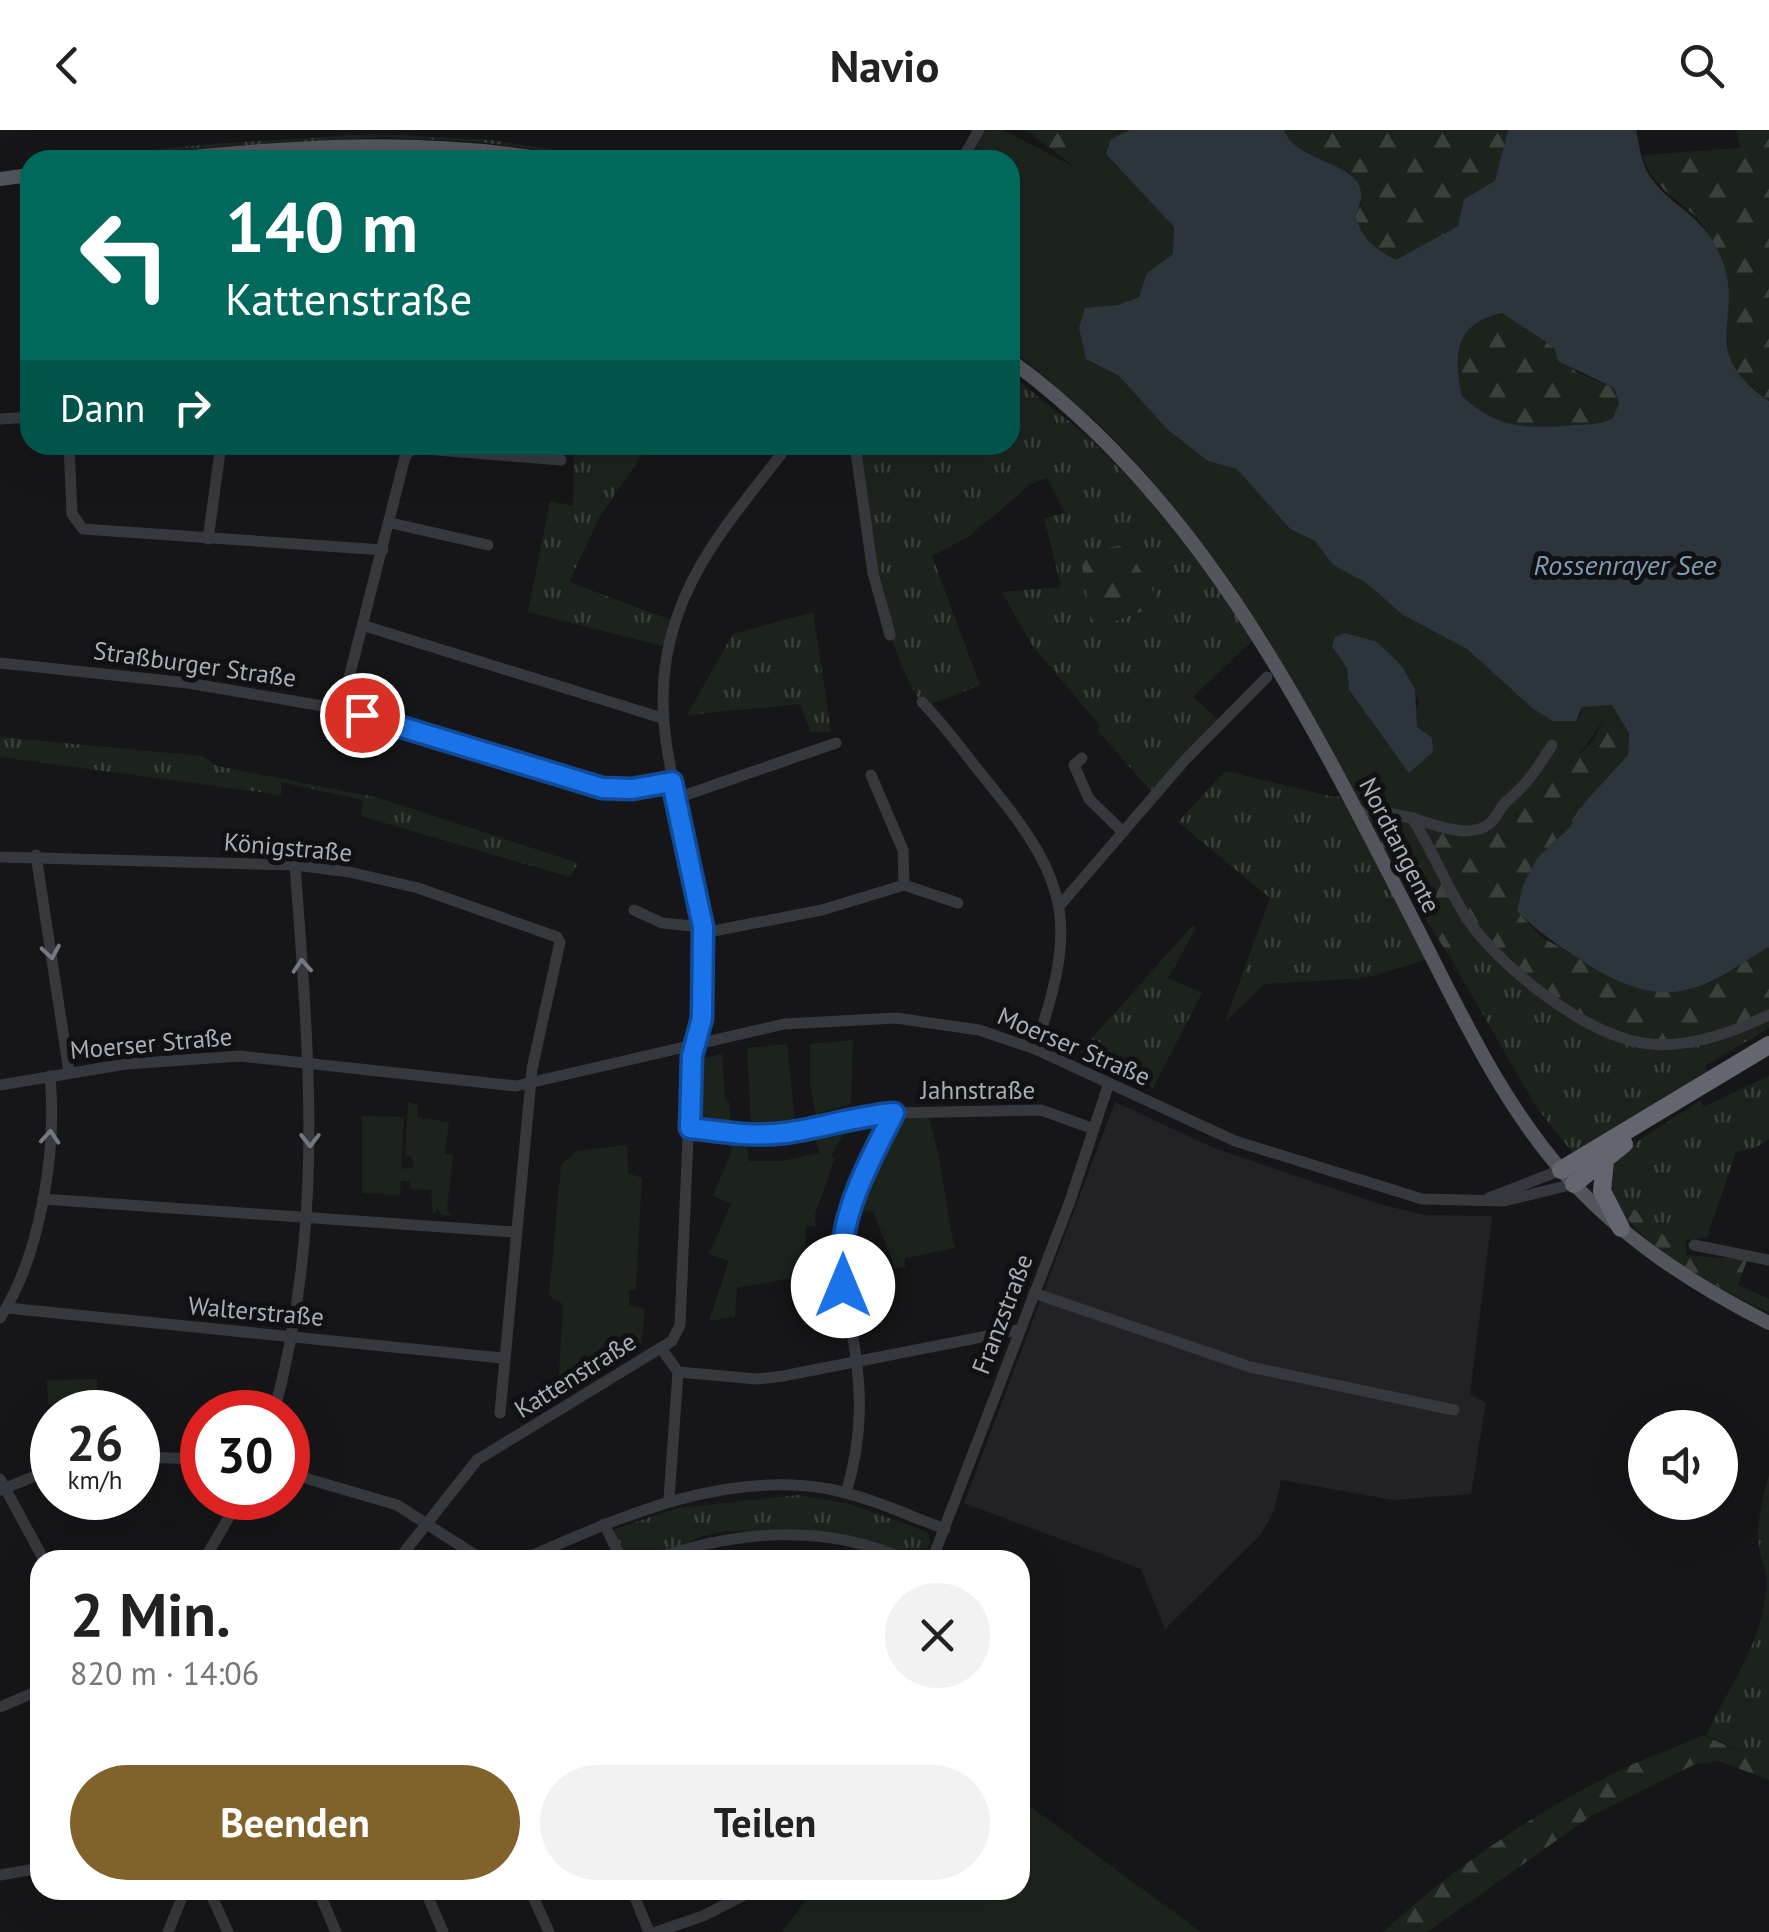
<!DOCTYPE html>
<html lang="de">
<meta charset="utf-8">
<style>
body{margin:0;font-family:"PT Sans",sans-serif;background:#f2f2f2;color:#222;height:100vh;display:flex;flex-direction:column;font-size:38px;white-space:nowrap}
*{box-sizing:border-box;margin:0}
p{font-size:32px;color:#767676}
.icon{flex:none;width:55px;height:55px;fill:none;stroke:currentColor;stroke-width:2;stroke-linecap:round;stroke-linejoin:round}
.map{position:relative;flex:1;overflow:hidden}
.sheet{position:absolute;left:30px;top:1420px;width:1000px;height:350px;display:flex;flex-direction:column;background:#fff;border-radius:30px;box-shadow:0 10px 40px #0002}
.sheet>*{flex:none}
.hud{position:absolute;left:20px;top:20px;width:1000px;height:305px;border-radius:30px;box-shadow:0 10px 40px #0002;background:#00695c;color:#fff;overflow:hidden}
.tools{position:absolute;left:1628px;top:1280px;display:grid;gap:20px}
.tools a{display:grid;place-items:center;width:110px;height:110px;border-radius:50%;background:#fff;box-shadow:0 10px 40px #0002;font-size:50px}
.speed{position:absolute;left:30px;top:1260px;display:flex;gap:20px;font-size:50px;font-weight:700;text-align:center}
.speed>*{display:grid;place-content:center;width:130px;height:130px;border-radius:50%;background:#fff;box-shadow:0 10px 40px #0002;line-height:1}
.speed small{font-size:25px;font-weight:400}
.speed .limit{border:15px solid #d22;background:#fff;color:#111}
.pin{position:absolute;display:grid;place-items:center;width:85px;height:85px;color:#fff;margin:-42px;border:5px solid #fff;border-radius:50%;box-shadow:0 2px 10px #0007}
.me{position:absolute;width:110px;margin:-55px;rotate:0deg;stroke-linejoin:round;filter:drop-shadow(0 0 8px #0008)}
.turn{display:flex;align-items:center;gap:35px;height:210px;padding:0 40px;font-size:45px}
.turn .icon{width:130px;height:130px;stroke-width:2.5}
.turn b{display:block;font-size:70px;line-height:85px}
.then{display:flex;align-items:center;height:95px;padding:0 40px;background:#0003;gap:20px;font-size:38px}
.round{display:grid;place-items:center;flex:none;width:105px;height:105px;border-radius:52px;background:#f2f2f2}
.headline{display:flex;align-items:center;justify-content:space-between;height:170px;padding:0 40px}
h1{font-size:60px;font-weight:800;line-height:75px}
.action{display:flex;gap:20px;margin-top:auto;padding:20px 40px}
.action a{flex:1;height:115px;border-radius:60px;background:#80622a;color:#fff;font-size:40px;font-weight:800;line-height:115px;text-align:center}
.action a+a{background:#f2f2f2;color:#222}
header{display:flex;justify-content:space-between;align-items:center;height:130px;padding:0 40px;background:#fff;font-size:45px;font-weight:800}
.map>svg:first-child{display:block}
.built{fill:#222225}
.grass{fill:url(#grass-tufts)}
.forest{fill:url(#forest-firs)}
.green{fill:#1c231d;fill-rule:evenodd}
.water{fill:#2c353c;fill-rule:evenodd}
.lines{fill:none;stroke-linecap:round;stroke-linejoin:round}
.minor{stroke:#37383d;stroke-width:11}
.major{stroke:#53555c;stroke-width:14}
.highway{stroke:#63666e;stroke-width:18}
.oneway{stroke:#757881}
.route-casing{stroke:#114b97;stroke-width:25}
.route{stroke:#1a73e8;stroke-width:18}
.labels{text-anchor:middle;dominant-baseline:central;stroke-width:10;stroke-linejoin:round;paint-order:stroke}
.street-label{font-size:25px;fill:#a8adb8;stroke:#111113}
.water-label{font-size:28px;font-style:italic;fill:#7f9bb3;stroke:#111113}
</style>
<header><svg class="icon" aria-label="back" viewBox="0 0 24 24"><path d="M15 5l-7 7 7 7"/></svg>Navio<svg class="icon" aria-label="search" viewBox="0 0 24 24"><circle cx="10" cy="10" r="6"/><path d="M15 15l6 6"/></svg></header>
<div class="map">
<svg width="1769" height="1802" viewBox="0 0 1769 1802">
<defs>
<pattern id="grass-tufts" width="24" height="20" patternUnits="userSpaceOnUse" patternTransform="scale(2.5)"><rect width="24" height="20" fill="#1c231d"/><path d="M3 7l-1-3M5 7V3M7 7l1-3M15 17l-1-3M17 17v-4M19 17l1-3" fill="none" stroke="#3a403c"/></pattern>
<pattern id="forest-firs" width="22" height="20" patternUnits="userSpaceOnUse" patternTransform="scale(2.5)"><rect width="22" height="20" fill="#1c231d"/><path d="M5 1l3.5 6h-7zM16 11l3.5 6h-7z" fill="#3a403c"/></pattern>
</defs>
<rect width="100%" height="100%" fill="#161618"/>
<polygon class="built" points="1115,972 1214,1018 1383,1075 1425,1085 1492,1086 1470,1265 1486,1273 1471,1364 1393,1370 1281,1350 1274,1381 1260,1406 1165,1499 1141,1439 964,1373"/>
<g class="grass">
<polygon points="373,4 492,10 616,30 479,12 383,7 55,30 210,14"/>
<polygon points="393,23 500,30 238,30"/>
<path d="M1010,244l77,62 45,45 8,-4 119,157 -66,63 24,22 -66,72 -54,-61 3,-4 -68,-81 -30,-53 59,-5 -17,-69 21,-5 -18,-35 -16,6 -63,53 -36,19 48,129 -56,22c-48,-72 -53,-169 -69,-253l67,-9h88z"/>
<polygon points="574,315 649,315 600,386 569,452 671,490 663,516 528,482 550,371 573,376"/>
<polygon points="813,482 831,602 811,602 800,574 687,585 733,504"/>
<polygon points="0,607 202,626 217,636 379,668 578,733 570,747 361,686 363,672 359,669 281,652 281,665 0,627"/>
<polygon points="1225,641 1334,667 1350,665 1433,828 1365,848 1264,854 1225,892 1270,768 1178,692"/>
<polygon points="1193,795 1196,798 1168,848 1202,863 1153,958 1080,922"/>
<polygon points="1481,811 1769,889 1769,898 1705,936 1708,943 1577,1028 1537,978 1451,829"/>
<polygon points="1769,946 1769,1009 1755,1018 1736,1022 1707,1107 1685,1098 1669,1109 1632,1077 1624,1085 1609,1065 1609,1037 1638,1011 1700,971 1704,977"/>
<path d="M1769,1345v289l-63,-29c25,-53 56,-89 61,-152 0,-10 -5,-20 -7,-30 -5,-27 2,-52 9,-78z"/>
<polygon points="798,1365 850,1374 927,1402 931,1411 921,1430 913,1430 854,1406 728,1401 703,1406 645,1430 625,1430 612,1400 678,1378"/>
</g>
<g class="forest">
<polygon points="1027,0 1107,0 1076,38"/>
<path d="M1284,0h224l-13,52 -31,17 -6,27 -62,35c-22,-12 -33,-22 -41,-45l7,-14 -13,-30c-21,-8 -56,-19 -65,-42z"/>
<path d="M1736,0h33v271l-37,-31c-12,-54 4,-87 -25,-138 -18,-32 -52,-36 -65,-77l98,-7z"/>
<path d="M1502,183l52,34 22,25 38,16 5,15 -6,15c-14,7 -24,6 -39,7 -45,4 -77,4 -112,-29 -8,-42 -7,-73 40,-83z"/>
<polygon points="1125,415 1161,474 1092,500 1082,436 1092,420"/>
<polygon points="1612,575 1629,603 1628,625 1585,672 1570,697 1537,728 1517,781 1542,807 1621,854 1734,839 1769,816 1769,889 1675,917 1601,901 1481,811 1451,829 1358,683 1515,686 1592,612"/>
<path d="M1632,1077l36,32 17,-11 22,9 -21,3v15l61,5 -9,25 31,14v14c-50,-26 -108,-52 -145,-98z"/>
<path d="M1703,1605l66,29v16l-50,-19 -24,3 -104,52 -164,116h-44c69,-63 145,-115 228,-157 29,-16 62,-25 92,-40z"/>
</g>
<g class="green">
<path d="M986,0h18l72,38 31,-38h23l-18,9 -5,16 67,72 -1,27 -26,19 -8,24 -21,8 -33,3 3,52 31,16 48,53 72,40 50,60 26,12 18,23 32,18 38,33 64,34 65,59 48,9 2,-10 30,-2c-29,54 -77,100 -129,131l-71,-18 -54,-5 -162,-268 -51,-73 -48,-50 -87,-74v-188h-41zM1345,503c38,11 64,30 74,71l-5,6 3,17 -8,45 -60,-81z"/>
<polygon points="853,910 851,974 818,983 818,994 853,986 831,1026 835,1028 815,1084 816,1096 806,1096 805,1146 737,1158 735,1187 709,1191 729,1131 709,1124 731,1074 713,1066 732,1020 723,1007 746,1009 749,1031 781,1031 820,1023 811,996 818,994 810,955 810,914"/>
<polygon points="787,914 795,990 751,993 747,918"/>
<polygon points="722,924 725,968 729,972 731,1004 697,994 700,929"/>
<polygon points="408,972 418,975 417,987 449,992 445,1024 453,1025 447,1080 452,1086 441,1085 438,1078 433,1085 431,1060 410,1059 410,1051 401,1051 400,1065 362,1063 362,986 404,987 401,1039 414,1037 412,1027 405,1026"/>
<path d="M892,987l37,1c14,43 15,86 26,130l-50,10v9l-10,1 -22,-57 -22,-1z"/>
<polygon points="627,1015 628,1043 642,1048 636,1159 629,1160 629,1175 645,1179 641,1216 558,1259 563,1174 549,1166 561,1035 577,1021"/>
<polygon points="97,1249 97,1270 48,1274 47,1250"/>
<polygon points="1020,1669 1201,1802 782,1802 813,1760 1020,1760"/>
</g>
<g class="water">
<path d="M1130,0h154c14,39 101,29 71,86 8,23 19,33 41,44l62,-34 6,-27 31,-18 13,-51h128c3,14 5,32 13,45 25,37 55,36 74,88 21,57 -27,88 46,138v545c-69,46 -101,66 -177,21 -28,-17 -52,-33 -75,-56l6,-26 14,-27 33,-31 15,-25 43,-47 1,-22 -17,-28 -30,2 -6,14h-23l-21,-13 -65,-59 -64,-34 -38,-33 -32,-17 -18,-24 -25,-12 -53,-60 -29,-8 -41,-32 -48,-53 -33,-17 -7,-31 6,-20 33,-3 21,-8 8,-24 26,-19 1,-27 -68,-73 5,-15zM1502,183l52,34 4,14 56,27 5,15 -6,15c-14,7 -24,6 -39,7 -45,4 -77,4 -112,-29 -9,-41 -7,-73 40,-83z"/>
<polygon points="1345,503 1377,512 1402,536 1415,559 1417,597 1432,608 1433,622 1409,643 1349,560 1347,538 1332,516 1335,507"/>
</g>
<g class="lines">
<g class="minor">
<polyline points="962,30 979,0"/>
<polyline points="0,289 30,287"/>
<polyline points="69,315 72,384 83,399 383,420"/>
<polyline points="855,315 873,443 890,505"/>
<polyline points="391,393 488,415"/>
<polyline points="208,409 221,315"/>
<polyline points="365,496 662,588"/>
<polyline points="0,533 188,553 341,579 602,658 632,659 671,652"/>
<path d="M922,572c25,26 46,56 69,84 82,100 85,142 44,263"/>
<polyline points="341,579 405,327 412,318 561,330"/>
<polyline points="1082,628 1074,635 1089,669 1123,702"/>
<polyline points="871,645 903,720 904,755"/>
<polyline points="677,668 836,613"/>
<path d="M1358,683l19,-2 35,7c21,33 35,70 56,102 34,49 121,118 182,124 39,4 84,-12 119,-29"/>
<path d="M1412,688c22,6 57,22 77,6 8,-6 11,-18 19,-24 20,-16 30,-33 44,-55"/>
<polyline points="36,725 69,942"/>
<polyline points="0,727 295,735 349,742 418,758 557,807 560,812 532,939 500,1283"/>
<polyline points="1061,774 1185,630 1267,547"/>
<polyline points="634,780 662,793 703,797"/>
<polyline points="703,803 822,780 904,755 958,773"/>
<polyline points="0,955 126,934 240,926 516,956 784,894 896,888 979,900 1035,919 1235,1011 1422,1069 1504,1071 1574,1054"/>
<path d="M690,998c32,4 62,9 95,4 37,-4 71,-17 109,-19"/>
<polyline points="1489,1068 1561,1040"/>
<polyline points="43,1069 515,1102"/>
<polyline points="1694,1115 1769,1130"/>
<polyline points="1034,1163 1250,1237 1454,1280"/>
<polyline points="7,1178 502,1228"/>
<path d="M0,1188c41,-63 57,-168 50,-242"/>
<polyline points="661,1218 678,1242 669,1369"/>
<polyline points="678,1242 757,1249 783,1246 1018,1200"/>
<path d="M274,1282c51,-187 35,-356 21,-547"/>
<polyline points="138,1327 202,1329"/>
<polyline points="288,1343 397,1375 483,1430"/>
<polyline points="0,1349 44,1430"/>
<polyline points="1,1360 52,1339"/>
<path d="M846,1363c18,-59 16,-107 5,-167 -4,-20 -11,-41 -11,-61 -1,-53 31,-106 54,-152l147,-3 53,19"/>
<polyline points="604,1394 622,1430"/>
<polyline points="204,1430 240,1368"/>
<path d="M398,1430l79,-100 195,-119 8,-16 11,-258c1,-13 8,-23 10,-36 5,-33 5,-74 2,-107 -11,-107 -65,-197 -26,-307 22,-66 70,-117 111,-172"/>
<path d="M522,1430c96,-42 199,-90 307,-71 40,8 78,26 116,40"/>
<path d="M652,1430c81,-29 172,-38 254,0"/>
<polyline points="932,1430 1070,1071 1109,953"/>
<polyline points="0,1577 40,1560"/>
<polyline points="0,1745 40,1738"/>
<polyline points="209,1760 228,1802"/>
<polyline points="318,1760 336,1802"/>
<polyline points="425,1760 443,1802"/>
<polyline points="530,1760 549,1802"/>
<polyline points="632,1760 649,1802"/>
<polyline points="168,1802 183,1765"/>
<polyline points="656,1802 703,1786 754,1760"/>
</g>
<g class="major">
<path d="M165,30c128,-14 257,-22 385,0"/>
<polyline points="0,49 30,45"/>
<path d="M1010,230c194,141 299,358 406,566 43,84 84,174 147,246 57,65 129,112 206,151"/>
</g>
<g class="highway">
<polyline points="1605,1030 1602,1061 1621,1098"/>
<polyline points="1561,1040 1769,915"/>
<polyline points="1574,1054 1624,1014"/>
</g>
</g>
<defs><path id="oneway-chevron" d="M-2-3.5L2.5 0L-2 3.5" fill="none" stroke-width="1.6" stroke-linecap="round" stroke-linejoin="round" transform="scale(2.5)"/></defs>
<g class="oneway">
<use href="#oneway-chevron" transform="translate(51 822) rotate(81)"/>
<use href="#oneway-chevron" transform="translate(302 836) rotate(-94)"/>
<use href="#oneway-chevron" transform="translate(50 1007) rotate(-86)"/>
<use href="#oneway-chevron" transform="translate(310 1010) rotate(90)"/>
</g>
<g class="lines">
<defs>
<path id="route" d="M362,585l240,73 30,1 40,-7 31,145 -1,91 -10,38 -2,72c32,4 62,9 95,5 37,-5 70,-17 109,-20 -27,53 -61,112 -51,173"/>
</defs>
<use href="#route" class="route-casing"/>
<use href="#route" class="route"/>
</g>
<g class="labels">
<g class="street-label">
<text transform="translate(195 534) rotate(8)">Straßburger Straße</text>
<text transform="translate(1400 715) rotate(63)">Nordtangente</text>
<text transform="translate(288 717) rotate(5)">Königstraße</text>
<text transform="translate(151 913) rotate(-5)">Moerser Straße</text>
<text transform="translate(1074 916) rotate(23)">Moerser Straße</text>
<text x="978" y="960">Jahnstraße</text>
<text transform="translate(256 1181) rotate(5)">Walterstraße</text>
<text transform="translate(1002 1184) rotate(-69)">Franzstraße</text>
<text transform="translate(575 1245) rotate(-32)">Kattenstraße</text>
</g>
<g class="water-label">
<text x="1625" y="434">Rossenrayer See</text>
</g>
</g>
</svg>
<div class="tools">
<a><svg class="icon" aria-label="sound" viewBox="0 0 24 24"><path d="M4 9h4l5-4v14l-5-4H4zM17 9q2 3 0 6"/></svg></a>
</div>
<div class="speed"><div>26<small>km/h</small></div><div class="limit">30</div></div>
<div class="pin" style="left:362px;top:585px;background:#d93025"><svg class="icon" aria-label="arrive" viewBox="0 0 24 24"><path d="M6 21V4h12l-3 4 3 4H6"/></svg></div>
<svg class="me" style="left:843px;top:1156px" viewBox="-20 -20 40 40"><circle r="19" fill="#fff"/><path d="M0-13L10 11 0 6-10 11z" fill="#1a73e8"/></svg>
<div class="hud">
<div class="turn"><svg class="icon" aria-label="left" viewBox="0 0 24 24"><path d="M17 20v-9H6M10 6l-5 5 5 5"/></svg><div><b>140 m</b>Kattenstraße</div></div>
<div class="then">Dann<svg class="icon" aria-label="right" viewBox="0 0 24 24"><path d="M7 20v-9h11M14 6l5 5-5 5"/></svg></div>
</div>
<section class="sheet">
<div class="headline"><div><h1>2 Min.</h1><p>820 m · 14:06</p></div><a class="round"><svg class="icon" aria-label="close" viewBox="0 0 24 24"><path d="M6 6l12 12M18 6L6 18"/></svg></a></div>
<div class="action"><a>Beenden</a><a>Teilen</a></div>
</section>
</div>
